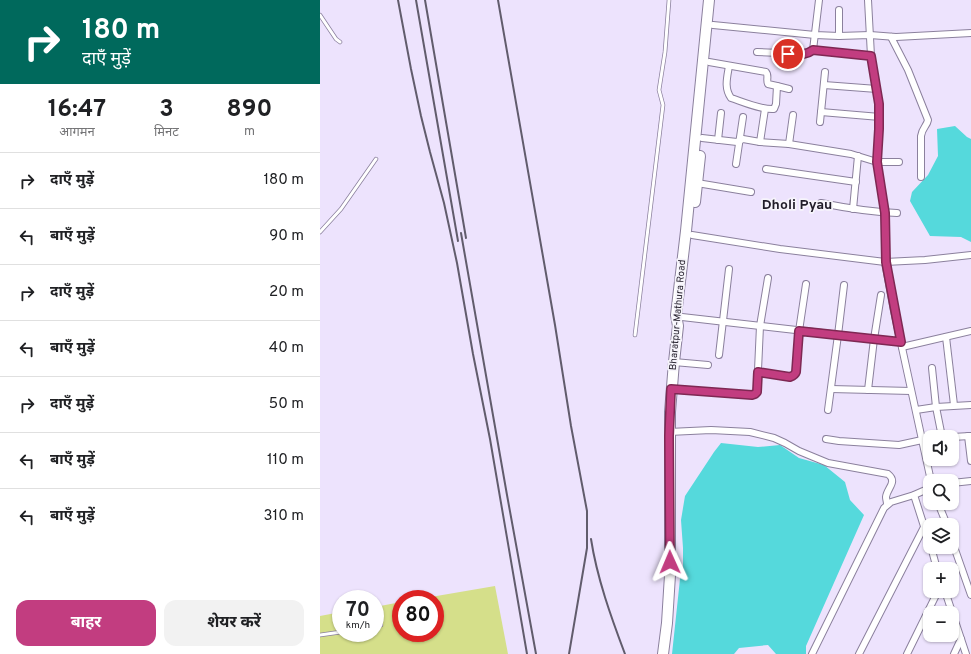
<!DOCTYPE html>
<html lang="hi">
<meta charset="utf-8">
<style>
body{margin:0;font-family:Overpass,"Noto Sans Devanagari",sans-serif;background:#f2f2f2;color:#202124;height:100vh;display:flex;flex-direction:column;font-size:15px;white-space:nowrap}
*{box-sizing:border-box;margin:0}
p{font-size:13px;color:#757577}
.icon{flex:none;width:22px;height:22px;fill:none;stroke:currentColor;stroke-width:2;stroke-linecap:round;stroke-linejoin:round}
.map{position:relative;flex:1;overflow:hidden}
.details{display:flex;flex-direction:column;background:#fff;width:320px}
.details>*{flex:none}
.hud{background:#00695c;color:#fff;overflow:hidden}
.fabs{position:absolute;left:603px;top:430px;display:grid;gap:8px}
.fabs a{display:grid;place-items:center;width:36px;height:36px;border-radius:8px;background:#fff;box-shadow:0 1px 3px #0004;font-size:20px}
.speed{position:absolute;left:12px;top:590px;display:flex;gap:8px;font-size:20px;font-weight:700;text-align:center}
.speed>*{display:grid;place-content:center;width:52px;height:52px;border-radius:50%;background:#fff;box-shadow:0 1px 3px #0004;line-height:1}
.speed small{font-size:10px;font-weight:400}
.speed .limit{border:6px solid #d22;background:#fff;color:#111}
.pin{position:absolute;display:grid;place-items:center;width:34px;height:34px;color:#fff;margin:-17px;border:2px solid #fff;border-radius:50%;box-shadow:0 1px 4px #0007}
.me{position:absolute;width:44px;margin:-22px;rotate:359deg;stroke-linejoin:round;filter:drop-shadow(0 0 3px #0008)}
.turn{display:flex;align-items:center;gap:14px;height:84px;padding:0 16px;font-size:18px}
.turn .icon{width:52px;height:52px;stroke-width:2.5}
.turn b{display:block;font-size:28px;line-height:34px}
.eta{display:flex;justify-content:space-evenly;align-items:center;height:68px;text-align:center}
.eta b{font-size:24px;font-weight:700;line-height:28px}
.cta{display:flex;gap:8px;margin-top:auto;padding:8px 16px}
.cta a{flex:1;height:46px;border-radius:12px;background:#c23d80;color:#fff;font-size:16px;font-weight:700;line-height:46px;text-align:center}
.cta a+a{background:#f2f2f2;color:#202124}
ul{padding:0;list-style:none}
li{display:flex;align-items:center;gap:12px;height:56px;padding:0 16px;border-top:1px solid #e0e0e0}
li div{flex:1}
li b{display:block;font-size:15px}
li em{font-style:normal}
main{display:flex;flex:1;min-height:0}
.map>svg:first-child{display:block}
.green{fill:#d5df8a}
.water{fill:#55d9dc}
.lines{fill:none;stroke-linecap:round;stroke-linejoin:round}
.service-casing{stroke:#8b809d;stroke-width:4.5}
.minor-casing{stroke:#8b809d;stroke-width:8}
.trunk-casing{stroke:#8b809d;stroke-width:12}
.service{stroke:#fff;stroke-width:3}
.minor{stroke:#fff;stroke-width:6}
.trunk{stroke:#fff;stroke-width:10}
.rail{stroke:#615c6c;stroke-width:2}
.route-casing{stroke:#7e2853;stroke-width:10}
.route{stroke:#c23d80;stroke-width:7}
.labels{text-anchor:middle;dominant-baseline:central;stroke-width:3.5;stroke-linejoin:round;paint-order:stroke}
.street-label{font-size:10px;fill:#211d29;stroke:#f6f4fb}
.district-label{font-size:14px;font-weight:bold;fill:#211d29;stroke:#f6f4fb}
</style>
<main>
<section class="details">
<div class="hud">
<div class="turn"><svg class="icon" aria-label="right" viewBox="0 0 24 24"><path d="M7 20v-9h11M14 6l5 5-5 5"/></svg><div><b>180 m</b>दाएँ मुड़ें</div></div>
</div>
<div class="eta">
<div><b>16:47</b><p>आगमन</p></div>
<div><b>3</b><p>मिनट</p></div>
<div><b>890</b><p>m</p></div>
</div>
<ul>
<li><svg class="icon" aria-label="right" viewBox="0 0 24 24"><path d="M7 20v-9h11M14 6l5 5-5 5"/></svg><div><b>दाएँ मुड़ें</b></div><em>180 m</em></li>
<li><svg class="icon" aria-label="left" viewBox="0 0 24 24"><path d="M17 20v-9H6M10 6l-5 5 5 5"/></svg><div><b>बाएँ मुड़ें</b></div><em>90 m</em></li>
<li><svg class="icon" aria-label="right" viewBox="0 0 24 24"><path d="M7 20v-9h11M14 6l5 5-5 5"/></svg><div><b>दाएँ मुड़ें</b></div><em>20 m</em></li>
<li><svg class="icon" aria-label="left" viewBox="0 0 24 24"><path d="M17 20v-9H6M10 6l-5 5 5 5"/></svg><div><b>बाएँ मुड़ें</b></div><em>40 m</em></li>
<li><svg class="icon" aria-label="right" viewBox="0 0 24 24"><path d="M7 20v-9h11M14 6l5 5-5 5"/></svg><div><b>दाएँ मुड़ें</b></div><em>50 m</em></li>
<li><svg class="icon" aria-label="left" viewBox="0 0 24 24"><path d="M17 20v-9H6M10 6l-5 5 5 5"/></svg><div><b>बाएँ मुड़ें</b></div><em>110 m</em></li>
<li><svg class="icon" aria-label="left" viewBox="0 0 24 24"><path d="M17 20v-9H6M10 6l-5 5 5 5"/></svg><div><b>बाएँ मुड़ें</b></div><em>310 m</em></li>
</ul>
<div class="cta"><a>बाहर</a><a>शेयर करें</a></div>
</section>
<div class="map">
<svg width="651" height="654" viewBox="0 0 651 654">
<rect width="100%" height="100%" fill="#ede3fd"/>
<polygon class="green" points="175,586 188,654 0,654 0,616 21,612 21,633 55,633 55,607 81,602 81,633 115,633 115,599 99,599"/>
<g class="water">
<polygon points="635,126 647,137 651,139 651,242 641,237 610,236 590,201 592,192 608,175 618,156 617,129"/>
<polygon points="401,443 438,447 460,445 479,458 504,465 525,482 530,500 544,515 486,646 486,654 456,654 448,645 419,648 414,654 352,654 360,579 363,569 363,548 361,520 365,496 394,452"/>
</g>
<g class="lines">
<defs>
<g id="service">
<polyline points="0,15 16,39 20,42"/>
<polyline points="0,232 21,209 56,159"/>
<polyline points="315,335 343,105 339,90 345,52 349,0"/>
<polyline points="55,626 61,625"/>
<polyline points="0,635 21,632"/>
</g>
<g id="minor">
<polyline points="548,0 551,56 559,104 559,129 557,162 565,213 565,262 574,311 611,481"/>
<polyline points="393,25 495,35 519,36 550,35 576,37 651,33"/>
<polyline points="519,36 519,10"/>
<path d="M571,37l17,33 20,50c-1,6 -6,8 -7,16v41"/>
<polyline points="493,50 551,56"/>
<polyline points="437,52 483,54 488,53 493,50 499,0"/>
<path d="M389,62l57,10c3,3 0,8 2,12l9,2"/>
<path d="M409,66c-2,12 -5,22 2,32 12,4 30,12 43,11l2,-5 1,-18 12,3"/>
<polyline points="504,85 557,89"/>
<polyline points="501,112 560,117"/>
<polyline points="500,122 505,72"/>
<polyline points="382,138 417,142 423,139 440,142 469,144 531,154 557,162 579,162"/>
<polyline points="398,140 401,113"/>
<polyline points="440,142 445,109"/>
<polyline points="469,144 473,115"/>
<polyline points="416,164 423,117"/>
<polyline points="446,169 536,182"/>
<polyline points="377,183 431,192"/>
<path d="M501,203c25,5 50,9 76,10"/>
<polyline points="533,209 538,156"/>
<polyline points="372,235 460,249 565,262 605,260 651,255"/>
<polyline points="362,317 581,342"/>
<polyline points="626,337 634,405"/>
<polyline points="582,347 651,331"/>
<polyline points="399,355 409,269"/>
<polyline points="354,362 388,365"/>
<polyline points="612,368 616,407 622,437"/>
<polyline points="438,372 470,377 473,376 476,372 479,331 486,284"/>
<polyline points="351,389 432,395 435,394 437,392 440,326 448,278"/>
<polyline points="511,389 591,391"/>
<polyline points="548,390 554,339 561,295"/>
<polyline points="508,410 518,335 524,285"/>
<polyline points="596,410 616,407 651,405"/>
<path d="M349,432l42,-2 39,2 24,6 11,5 14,8 29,12 60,11c10,8 -1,14 -2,23 0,2 1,5 1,7"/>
<polyline points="648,436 651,461"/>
<polyline points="632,437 650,436"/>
<polyline points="506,439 519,441 579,445 602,440 610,439"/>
<polyline points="632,483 651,481"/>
<polyline points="594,495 610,545"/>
<polyline points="618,503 627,525"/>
<polyline points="632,541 651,595"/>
<polyline points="611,547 617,569"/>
<polyline points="625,591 646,654"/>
<polyline points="492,654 564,508 571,502 594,495 610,488"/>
<polyline points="539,654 604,527"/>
<polyline points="587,654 618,591"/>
<polyline points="634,654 641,639"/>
</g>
<g id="trunk">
<polyline points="375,202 380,156"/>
<polyline points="343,654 347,623 350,575 350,412 354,362 358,326 356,315 366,231 389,0"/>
</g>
</defs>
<use href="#service" class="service-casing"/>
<use href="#minor" class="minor-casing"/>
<use href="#trunk" class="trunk-casing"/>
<use href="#service" class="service"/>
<use href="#minor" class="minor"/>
<use href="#trunk" class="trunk"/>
<g class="rail">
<polyline points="78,0 91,69 101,116 110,152 124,203 137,263 153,354 170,439 207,654"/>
<polyline points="96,0 138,241"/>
<polyline points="105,0 146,238"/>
<polyline points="178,0 235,325 251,426 267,511 267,548 249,654"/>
<polyline points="141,233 187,495 216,654"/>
<path d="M271,539c6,39 20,78 34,115"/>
</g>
</g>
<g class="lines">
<defs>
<path id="route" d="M350,562l-1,-126 2,-47 81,6 3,-1 2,-2 1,-20 32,5c3,-1 5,-2 6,-5l3,-41 102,11 -15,-80 -1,-49 -8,-51 2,-33v-25l-8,-48 -58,-6c-8,6 -16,4 -25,4"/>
</defs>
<use href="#route" class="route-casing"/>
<use href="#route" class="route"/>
</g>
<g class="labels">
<g class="street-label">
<text transform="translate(358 315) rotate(-85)">Bharatpur-Mathura Road</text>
</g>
<g class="district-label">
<text x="477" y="205">Dholi Pyau</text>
</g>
</g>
</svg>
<div class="fabs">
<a><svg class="icon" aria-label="sound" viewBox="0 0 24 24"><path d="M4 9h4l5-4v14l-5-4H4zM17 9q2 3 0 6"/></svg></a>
<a><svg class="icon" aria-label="search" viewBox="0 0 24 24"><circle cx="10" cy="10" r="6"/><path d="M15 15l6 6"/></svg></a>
<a><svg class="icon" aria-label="layers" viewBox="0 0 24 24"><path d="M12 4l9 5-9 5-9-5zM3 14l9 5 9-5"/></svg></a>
<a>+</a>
<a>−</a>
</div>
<div class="speed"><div>70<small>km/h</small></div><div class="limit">80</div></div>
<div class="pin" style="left:468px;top:54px;background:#d93025"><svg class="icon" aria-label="arrive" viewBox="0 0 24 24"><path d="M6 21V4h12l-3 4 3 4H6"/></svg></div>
<svg class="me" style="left:350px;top:562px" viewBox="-20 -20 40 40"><path d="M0-17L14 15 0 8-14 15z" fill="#c23d80" stroke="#fff" stroke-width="4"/></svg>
</div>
</main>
